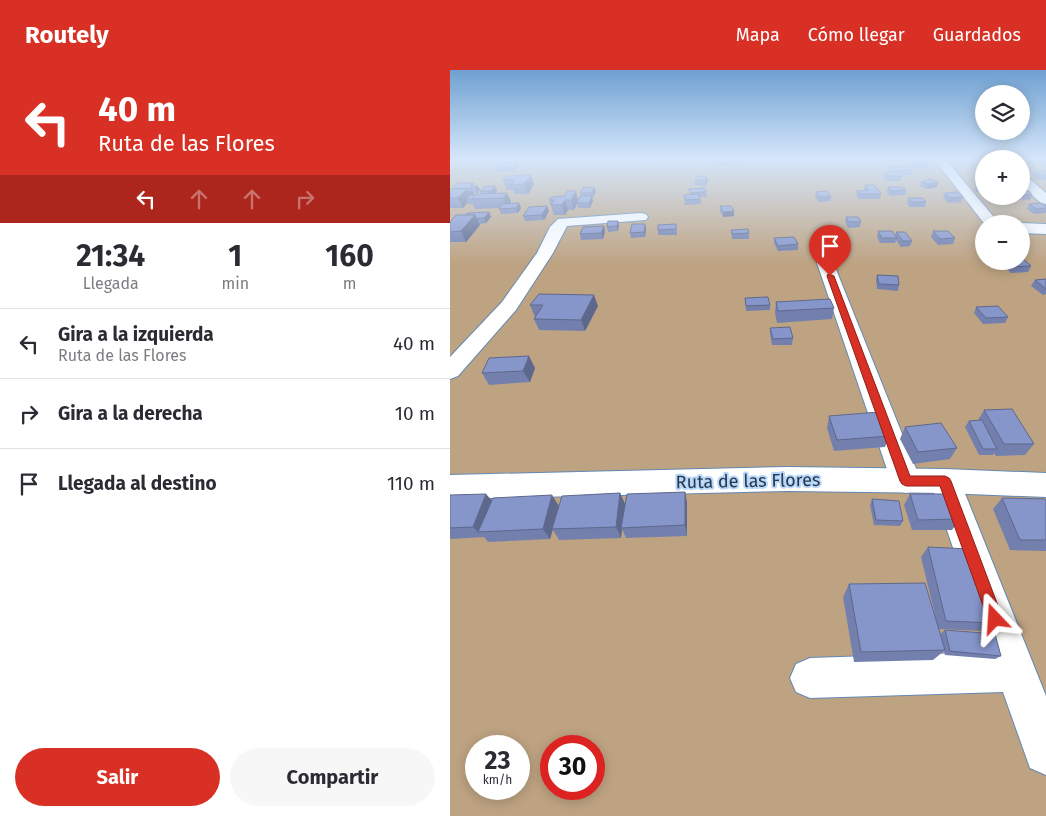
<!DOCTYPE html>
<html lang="es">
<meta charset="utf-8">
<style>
body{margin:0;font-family:"Fira Sans",sans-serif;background:#f7f7f7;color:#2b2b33;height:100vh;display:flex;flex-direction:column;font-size:19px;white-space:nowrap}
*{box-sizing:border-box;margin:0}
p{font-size:16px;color:#7c7c81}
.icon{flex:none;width:28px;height:28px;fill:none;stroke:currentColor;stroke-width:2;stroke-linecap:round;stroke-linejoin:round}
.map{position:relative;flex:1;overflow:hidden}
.details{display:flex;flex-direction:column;background:#fff;width:450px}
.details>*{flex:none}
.hud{background:#d93025;color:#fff;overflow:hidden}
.tools{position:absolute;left:525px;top:15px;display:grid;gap:10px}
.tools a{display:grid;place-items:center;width:55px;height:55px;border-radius:50%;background:#fff;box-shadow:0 2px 12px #0003;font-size:25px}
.speed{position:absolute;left:15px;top:665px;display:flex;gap:10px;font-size:25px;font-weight:700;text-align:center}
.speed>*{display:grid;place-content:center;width:65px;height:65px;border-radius:50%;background:#fff;box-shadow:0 2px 12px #0003;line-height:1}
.speed small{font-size:12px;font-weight:400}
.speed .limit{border:8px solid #d22;background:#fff;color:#111}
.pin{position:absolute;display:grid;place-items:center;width:42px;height:42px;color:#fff;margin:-51px -21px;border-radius:50% 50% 50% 0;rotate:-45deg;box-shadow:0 0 5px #0007}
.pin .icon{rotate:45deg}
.me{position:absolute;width:55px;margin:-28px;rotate:340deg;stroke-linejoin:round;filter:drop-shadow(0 0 4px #0008)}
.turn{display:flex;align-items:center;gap:18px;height:105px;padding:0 15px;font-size:22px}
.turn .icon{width:65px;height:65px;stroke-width:2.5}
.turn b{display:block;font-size:35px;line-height:42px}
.lanes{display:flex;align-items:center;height:48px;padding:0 15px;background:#0003;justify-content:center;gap:25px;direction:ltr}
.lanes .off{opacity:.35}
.eta{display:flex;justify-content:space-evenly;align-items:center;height:85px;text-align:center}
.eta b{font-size:30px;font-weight:700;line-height:35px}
.primary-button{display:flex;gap:10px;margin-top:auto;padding:10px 15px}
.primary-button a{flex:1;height:58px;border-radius:30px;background:#d93025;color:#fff;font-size:20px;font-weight:700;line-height:58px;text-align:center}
.primary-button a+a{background:#f7f7f7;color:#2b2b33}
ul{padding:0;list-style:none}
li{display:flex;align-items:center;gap:15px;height:70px;padding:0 15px;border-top:1px solid #e1e1e2}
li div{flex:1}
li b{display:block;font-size:19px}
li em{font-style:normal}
header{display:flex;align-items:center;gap:30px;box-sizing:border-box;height:70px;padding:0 25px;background:#d93025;color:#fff}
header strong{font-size:24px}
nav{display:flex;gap:28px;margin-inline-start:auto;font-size:18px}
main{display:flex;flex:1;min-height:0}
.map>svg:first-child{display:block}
.green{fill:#bea382;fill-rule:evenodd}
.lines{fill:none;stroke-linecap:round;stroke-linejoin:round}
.street-casing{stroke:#6388b2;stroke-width:2}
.secondary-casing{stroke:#6388b2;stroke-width:2}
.street{fill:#fff;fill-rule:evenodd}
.secondary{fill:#fff;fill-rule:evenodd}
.wall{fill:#7380ae}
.shaded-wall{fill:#5e688d}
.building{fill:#8695ca;stroke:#5e688d}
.route{fill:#d93025;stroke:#8d1f18}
.labels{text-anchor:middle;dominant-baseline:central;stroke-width:4;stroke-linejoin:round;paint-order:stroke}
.street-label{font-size:18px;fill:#28384a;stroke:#b7d7fb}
</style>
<header>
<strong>Routely</strong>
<nav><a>Mapa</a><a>Cómo llegar</a><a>Guardados</a></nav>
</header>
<main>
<section class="details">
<div class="hud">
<div class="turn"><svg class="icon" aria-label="left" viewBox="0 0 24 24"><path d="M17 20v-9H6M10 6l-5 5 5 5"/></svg><div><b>40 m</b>Ruta de las Flores</div></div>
<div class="lanes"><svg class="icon" aria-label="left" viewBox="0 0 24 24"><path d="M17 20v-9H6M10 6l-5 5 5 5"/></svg><svg class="icon off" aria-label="ahead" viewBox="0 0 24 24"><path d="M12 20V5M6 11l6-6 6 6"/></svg><svg class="icon off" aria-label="ahead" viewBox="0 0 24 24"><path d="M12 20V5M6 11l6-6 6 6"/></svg><svg class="icon off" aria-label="right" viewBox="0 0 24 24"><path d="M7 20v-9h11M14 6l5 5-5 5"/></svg></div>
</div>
<div class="eta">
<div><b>21:34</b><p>Llegada</p></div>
<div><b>1</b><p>min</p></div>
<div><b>160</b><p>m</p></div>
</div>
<ul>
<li><svg class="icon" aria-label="left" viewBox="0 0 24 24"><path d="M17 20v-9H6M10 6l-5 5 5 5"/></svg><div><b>Gira a la izquierda</b><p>Ruta de las Flores</p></div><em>40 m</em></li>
<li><svg class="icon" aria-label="right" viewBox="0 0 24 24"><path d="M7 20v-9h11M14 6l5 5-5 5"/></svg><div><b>Gira a la derecha</b></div><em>10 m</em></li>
<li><svg class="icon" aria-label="arrive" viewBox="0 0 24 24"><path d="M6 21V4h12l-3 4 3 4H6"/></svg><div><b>Llegada al destino</b></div><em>110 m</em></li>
</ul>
<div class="primary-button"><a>Salir</a><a>Compartir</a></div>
</section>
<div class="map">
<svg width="596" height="746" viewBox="0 0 596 746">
<rect width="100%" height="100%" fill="#a3caf7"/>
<path class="green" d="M0,90h534v36h37v-36h25v656h-596zM534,154h37v37h-37zM26,676h43v43h-43zM101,676h43v43h-43z"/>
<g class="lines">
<defs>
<g id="street">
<polygon points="485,90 496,90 543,146 554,154 533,152"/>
<polygon points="571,104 575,105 596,123 596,134 591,133 571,115"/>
<polygon points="191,143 196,144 198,147 196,150 117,156 103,183 66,240 8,306 0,309 0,287 52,232 87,183 100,157 108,149"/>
<polygon points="571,153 596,154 596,164 571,163"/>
<polygon points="373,182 379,183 381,187 471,411 466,420 456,423 446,420 441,411 365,187 367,183"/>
<polygon points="495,399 505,402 510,411 596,626 596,705 580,698 553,622 360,628 346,622 340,608 346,594 360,588 539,582 480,411 485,402"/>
</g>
<polygon id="secondary" points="338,397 495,399 596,403 596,427 495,423 338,421 0,429 0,405"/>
</defs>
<use href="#street" class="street-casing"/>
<use href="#secondary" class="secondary-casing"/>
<use href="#street" class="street"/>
<use href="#secondary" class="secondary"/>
</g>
<g class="wall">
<rect x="193" y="90" width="8" height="2"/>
<polygon points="279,90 279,93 278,96 263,95 263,91"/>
<polygon points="281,90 293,90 294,95 283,96 281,92"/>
<polygon points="455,90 474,90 479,93 478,98 460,98 454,92"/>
<polygon points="587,90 596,90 596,95 594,95 586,91"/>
<polygon points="67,92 69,96 65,101 47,102 45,98"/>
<polygon points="438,96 462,100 461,105 451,105 452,106 451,111 436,111 433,106 434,102 438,102 437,100"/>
<polygon points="585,101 596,101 596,110 588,110 582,105"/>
<polygon points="57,106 84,114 78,124 65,124 63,120 57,120 53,110"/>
<polygon points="257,107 258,111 255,116 245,115 245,110"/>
<polygon points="471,112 488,112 487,117 477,119 470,116"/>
<polygon points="23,113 25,116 28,116 30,120 27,123 24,123 24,125 31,124 30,121 45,116 47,121 45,123 57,123 61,132 60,133 69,133 71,138 68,143 51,144 49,138 25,139 23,134 18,134 18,132 13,138 0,138 0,119"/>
<polygon points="527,114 534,115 534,122 526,122 525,119"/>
<polygon points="415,115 431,124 430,129 409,129 406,125 407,121 414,120"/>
<polygon points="144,117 146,122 143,127 142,128 143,131 140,138 128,138 127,134 124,140 118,140 115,145 104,145 99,130 115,126 128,130 131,126 130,123"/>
<polygon points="438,117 456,120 455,125 440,126 437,122"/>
<polygon points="239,119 256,122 257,127 250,127 251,134 235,135 234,125 240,124"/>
<polygon points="571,121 582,125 580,130 565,129 564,129 549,130 543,126 571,126"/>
<polygon points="366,122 381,127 380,131 368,132 365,126"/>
<polygon points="495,123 513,127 511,132 498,133 493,127"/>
<polygon points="458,128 476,132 475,137 460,137 457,133"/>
<polygon points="579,134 596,136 596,143 584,144 577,139"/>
<polygon points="97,136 99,141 94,150 75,151 73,146"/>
<polygon points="270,136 284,141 284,146 273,147 270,141"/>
<polygon points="39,142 41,147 36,153 29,154 30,155 16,172 0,172 0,152 15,145"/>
<polygon points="396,147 411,152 410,157 398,158 395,152"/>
<polygon points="168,151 169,156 168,161 158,162 157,157"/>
<polygon points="195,154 196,159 195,167 181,168 180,163"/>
<polygon points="226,154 227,165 208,165 208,160"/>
<polygon points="154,156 155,161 153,169 131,170 130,164"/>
<polygon points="530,156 534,156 534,166 528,161"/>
<polygon points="281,160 299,163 299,169 282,169"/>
<polygon points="428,161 445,166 446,162 462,171 460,176 451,177 446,170 445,173 430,173 427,167"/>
<polygon points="483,161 505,168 503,174 488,175 481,167"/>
<polygon points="324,168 348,174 348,180 328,181 324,173"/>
<polygon points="571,173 577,178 574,183 571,183"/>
<polygon points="552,191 571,191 581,196 578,202 561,203 551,193"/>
<polygon points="427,205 449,215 448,221 427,219 426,210"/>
<polygon points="596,209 596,224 593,225 581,216 585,210"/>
<polygon points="295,228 320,235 320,240 296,241"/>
<polygon points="326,232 384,238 382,249 327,253 325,243"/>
<polygon points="80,235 148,236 135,261 89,260 84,249 85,247"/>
<polygon points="526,237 558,247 555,253 533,254 524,243"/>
<polygon points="320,258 343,268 342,275 322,275 320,264"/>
<polygon points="85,298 80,312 39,315 32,303"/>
<polygon points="534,340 584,374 575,385 546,386 544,383 543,385 529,385 515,357 519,351 528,350"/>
<polygon points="379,346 439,366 435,377 384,381 377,358"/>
<polygon points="455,357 507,378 500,389 463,394 450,369"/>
<polygon points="235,422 237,433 237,466 176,468 172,459 171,468 109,470 103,460 100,469 38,472 34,467 0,469 0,425 42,430 109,436 107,443 170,423 175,434 174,443"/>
<polygon points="460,424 510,449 502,460 462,460 454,435"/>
<polygon points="552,428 596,431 596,481 560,480 543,439"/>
<polygon points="422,429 453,451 450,456 424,455 420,435"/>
<polygon points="478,477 543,553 533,561 489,559 490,564 495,560 551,586 545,589 495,585 494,581 483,590 404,592 393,527 399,514 485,545 471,487"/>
</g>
<g class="shaded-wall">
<polygon points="67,92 69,96 65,101 64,97"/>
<polygon points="81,105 84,114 78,124 74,114"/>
<polygon points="257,107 258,111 255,116 255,111"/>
<polygon points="488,112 487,117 477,119 478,114"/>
<polygon points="28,116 30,120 27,123 25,118"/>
<polygon points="45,116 47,121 43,126 41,121"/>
<polygon points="144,117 146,122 143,127 142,123"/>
<polygon points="17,119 19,122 22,120 24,125 16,129 18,132 13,138 8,128"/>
<polygon points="126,121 128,130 124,140 121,130"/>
<polygon points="57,123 61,132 57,138 53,128"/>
<polygon points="142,126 143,131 140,138 139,133"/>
<polygon points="115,130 118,140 115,145 112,135"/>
<polygon points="69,133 71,138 68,143 66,138"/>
<polygon points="97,136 99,141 94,150 92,145"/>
<polygon points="284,141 284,146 273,147 273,142"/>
<polygon points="39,142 41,147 36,153 34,148"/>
<polygon points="25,145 30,155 16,172 11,161"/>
<polygon points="168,151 169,156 168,161 167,156"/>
<polygon points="195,154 196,159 195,167 194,162"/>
<polygon points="154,156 155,161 153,169 151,163"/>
<polygon points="144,225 148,236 135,261 131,250"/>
<polygon points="79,286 85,298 80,312 73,301"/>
<polygon points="235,422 237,433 237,466 235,455"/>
<polygon points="170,423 175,434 172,458 171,458 172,459 171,468 166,457"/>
<polygon points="36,424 46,435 28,462 34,468 23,457"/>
<polygon points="102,425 109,436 100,469 93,459"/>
</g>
<g class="building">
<polygon points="264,90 279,90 278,91 263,91"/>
<polygon points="282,90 293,90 293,91 283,91"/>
<polygon points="457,90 474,90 479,93 461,94"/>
<polygon points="67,92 64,97 45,98 48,93"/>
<polygon points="438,96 459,98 462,100 443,101"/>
<polygon points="585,101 596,101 596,105 590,105"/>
<polygon points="434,102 449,102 452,106 437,106"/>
<polygon points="81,105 74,114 61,115 65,110 53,110 57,106"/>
<polygon points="248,106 257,107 255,111 245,110"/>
<polygon points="481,109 488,112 478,114 471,112"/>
<polygon points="8,113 23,113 20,116 28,116 25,118 2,119"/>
<polygon points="527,114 534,115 534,117 528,117"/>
<polygon points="415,115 424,115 431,124 410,124 407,121 419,120"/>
<polygon points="45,116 41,121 30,121 34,117"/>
<polygon points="144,117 142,123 130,123 133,118"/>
<polygon points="438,117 452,117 456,120 441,121"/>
<polygon points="255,118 256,122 240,123 239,119"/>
<polygon points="0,119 17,119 8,128 0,128"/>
<polygon points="117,121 126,121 121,130 115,130 112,135 101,135 104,130 99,130 101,127 115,126"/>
<polygon points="377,121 381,127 369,127 366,122"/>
<polygon points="571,121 579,121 582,125 571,125"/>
<polygon points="507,122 513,127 500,128 495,123"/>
<polygon points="57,123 53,128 21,129 26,124"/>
<polygon points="249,124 250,129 235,130 234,125"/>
<polygon points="20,125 25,125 22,129 16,129"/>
<polygon points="130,126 142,126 139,133 127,133"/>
<polygon points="458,128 473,128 476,132 462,132"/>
<polygon points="69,133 66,138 49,139 52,134"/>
<polygon points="591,133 596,136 596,138 587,139 579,134"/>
<polygon points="97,136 92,145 73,146 79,137"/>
<polygon points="270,136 281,136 284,141 273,142"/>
<polygon points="39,142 34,148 27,149 25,145 15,145 17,143"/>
<polygon points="6,145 25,145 11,161 0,162 0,152"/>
<polygon points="396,147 408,147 411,152 399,152"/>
<polygon points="158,151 168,151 167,156 157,157"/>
<polygon points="182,154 195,154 194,162 180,163"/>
<polygon points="226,154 226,159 208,160 208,155"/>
<polygon points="154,156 151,163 130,164 133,157"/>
<polygon points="298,159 299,163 282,164 281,160"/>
<polygon points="428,161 442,161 447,168 432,168"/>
<polygon points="483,161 498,161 505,168 490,169"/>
<polygon points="446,162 455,162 462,171 453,171"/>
<polygon points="344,167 348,174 328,176 324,168"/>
<polygon points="571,173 572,173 577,178 571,178"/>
<polygon points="571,187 581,196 563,197 557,191 571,191"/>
<polygon points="427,205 448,206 449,215 429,214"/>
<polygon points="596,209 596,219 585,210"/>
<polygon points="89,224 144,225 131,250 84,249 93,235 80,235"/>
<polygon points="318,227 320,235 296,236 295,228"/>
<polygon points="380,229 384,238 328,241 326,232"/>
<polygon points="548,236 558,247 536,248 526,237"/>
<polygon points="340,257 343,268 323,269 320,258"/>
<polygon points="79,286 73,301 32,303 39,288"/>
<polygon points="562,339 584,374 554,374 534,340"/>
<polygon points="429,342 439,366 387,370 379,346"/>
<polygon points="532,350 547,379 533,379 519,351"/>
<polygon points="491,353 507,378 468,382 455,357"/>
<polygon points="235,422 235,455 171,458 177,424"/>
<polygon points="170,423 166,457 102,459 112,426"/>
<polygon points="36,424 23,457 0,458 0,425"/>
<polygon points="460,424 499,424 510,449 468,450"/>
<polygon points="102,425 93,459 28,462 43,428"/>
<polygon points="552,428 595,429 596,431 596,470 570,470"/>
<polygon points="422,429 449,431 453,451 426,450"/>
<polygon points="478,477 519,479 543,553 496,551"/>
<polygon points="475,513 495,580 411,582 399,514"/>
<polygon points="495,560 545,564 551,586 500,581"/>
</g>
<linearGradient id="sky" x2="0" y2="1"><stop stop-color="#6fa0d1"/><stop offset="0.46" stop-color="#d6e7fb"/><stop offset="1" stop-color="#d6e7fb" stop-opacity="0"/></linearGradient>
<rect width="596" height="194" fill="url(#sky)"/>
<polygon class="route" points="378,204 384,206 460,406 495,406 499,408 501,411 553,549 551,555 545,557 540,555 490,416 456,416 452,414 450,411 377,206"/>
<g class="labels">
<g class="street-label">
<text transform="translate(298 411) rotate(-1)">Ruta de las Flores</text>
</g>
</g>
</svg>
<div class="tools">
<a><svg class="icon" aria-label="layers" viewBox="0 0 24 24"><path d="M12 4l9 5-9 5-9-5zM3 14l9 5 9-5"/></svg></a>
<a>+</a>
<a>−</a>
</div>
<div class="speed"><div>23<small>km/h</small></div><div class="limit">30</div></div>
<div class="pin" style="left:380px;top:206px;background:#d93025"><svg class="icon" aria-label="arrive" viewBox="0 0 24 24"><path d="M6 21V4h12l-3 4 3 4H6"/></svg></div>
<svg class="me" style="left:545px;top:549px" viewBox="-20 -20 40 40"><path d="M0-17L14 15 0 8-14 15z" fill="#d93025" stroke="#fff" stroke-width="4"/></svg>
</div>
</main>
